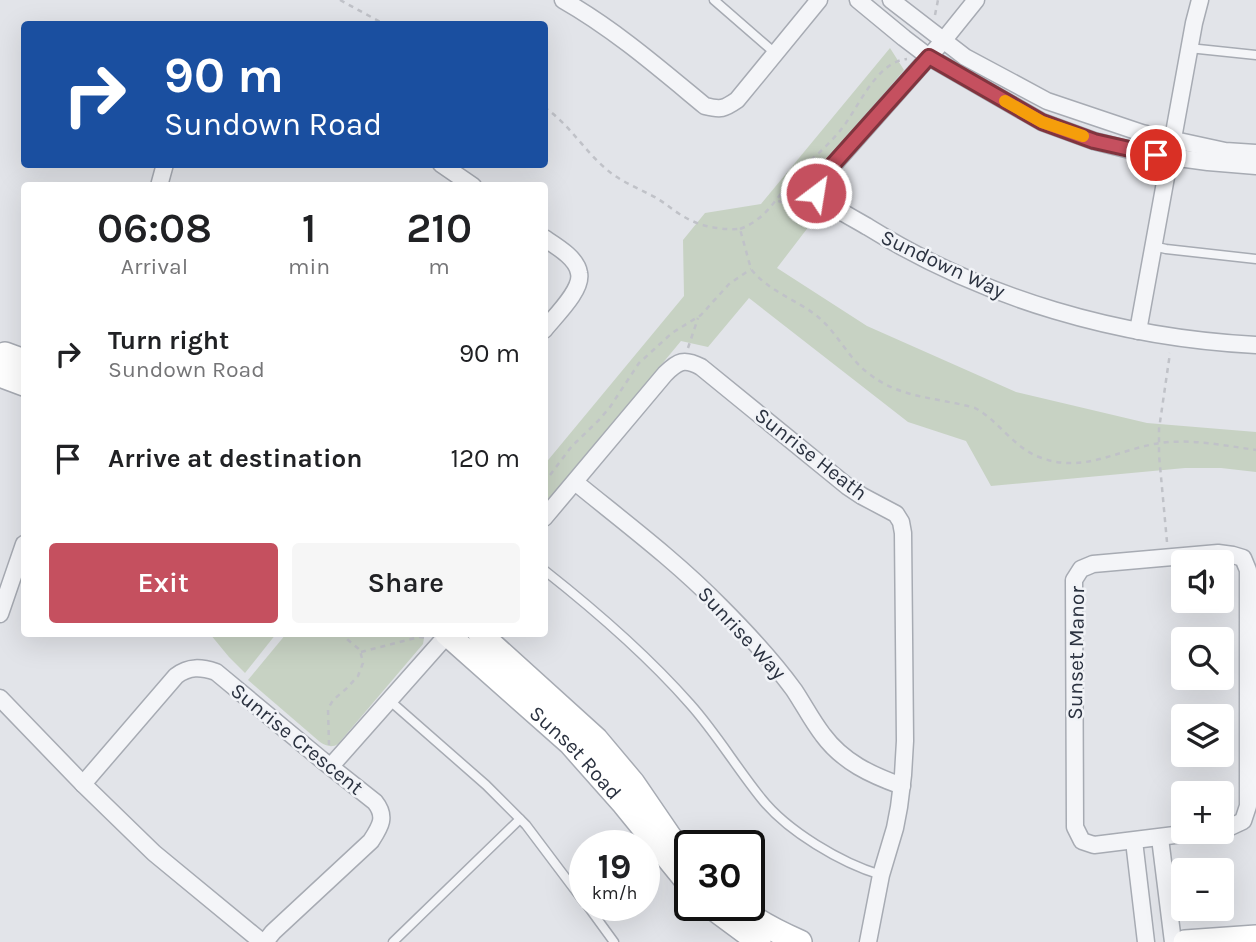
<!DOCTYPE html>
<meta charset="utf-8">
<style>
body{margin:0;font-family:Karla,sans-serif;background:#f6f6f6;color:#202124;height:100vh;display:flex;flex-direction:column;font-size:26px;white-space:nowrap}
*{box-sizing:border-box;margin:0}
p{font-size:23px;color:#757577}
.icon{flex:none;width:38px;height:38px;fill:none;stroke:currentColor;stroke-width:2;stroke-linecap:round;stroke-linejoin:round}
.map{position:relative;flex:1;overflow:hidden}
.details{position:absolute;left:21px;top:182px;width:527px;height:455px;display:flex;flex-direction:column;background:#fff;border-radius:7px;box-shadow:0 7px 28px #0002}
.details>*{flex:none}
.guide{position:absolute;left:21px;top:21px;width:527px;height:147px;border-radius:7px;box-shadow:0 7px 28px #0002;background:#1a4fa0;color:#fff;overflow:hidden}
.buttons{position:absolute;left:1171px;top:550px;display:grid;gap:14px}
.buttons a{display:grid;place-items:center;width:63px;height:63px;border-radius:7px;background:#fff;box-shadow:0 7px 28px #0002;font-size:35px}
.speed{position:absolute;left:569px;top:830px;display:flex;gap:14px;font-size:35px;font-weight:700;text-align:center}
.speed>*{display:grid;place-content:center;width:91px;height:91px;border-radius:50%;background:#fff;box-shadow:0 7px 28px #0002;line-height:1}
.speed small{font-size:18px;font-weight:400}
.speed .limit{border:4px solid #111;border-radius:10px;background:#fff;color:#111}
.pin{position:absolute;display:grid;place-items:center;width:60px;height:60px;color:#fff;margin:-30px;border:4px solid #fff;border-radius:50%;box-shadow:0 2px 7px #0007}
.me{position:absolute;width:77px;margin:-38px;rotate:31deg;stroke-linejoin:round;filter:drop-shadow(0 0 5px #0008)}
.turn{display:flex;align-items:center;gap:24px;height:147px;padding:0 28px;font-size:32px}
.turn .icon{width:91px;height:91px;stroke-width:2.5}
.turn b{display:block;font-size:49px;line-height:60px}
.eta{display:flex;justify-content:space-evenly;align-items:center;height:119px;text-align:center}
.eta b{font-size:42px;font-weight:600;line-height:49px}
.button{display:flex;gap:14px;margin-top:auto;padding:14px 28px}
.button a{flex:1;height:80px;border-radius:7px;background:#c5505f;color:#fff;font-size:28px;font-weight:600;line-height:80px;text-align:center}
.button a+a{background:#f6f6f6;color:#202124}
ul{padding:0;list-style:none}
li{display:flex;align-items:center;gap:21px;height:105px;padding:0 28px}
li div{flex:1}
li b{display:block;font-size:26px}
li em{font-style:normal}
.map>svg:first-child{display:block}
.green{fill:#c7d2c3}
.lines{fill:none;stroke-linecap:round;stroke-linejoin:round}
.lane-casing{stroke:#a7abb3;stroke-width:11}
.street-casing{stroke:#a7abb3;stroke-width:19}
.secondary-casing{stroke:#a7abb3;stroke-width:26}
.path{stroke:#c0c2c8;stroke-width:2.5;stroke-dasharray:5 5;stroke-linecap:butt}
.lane{stroke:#f4f5f8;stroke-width:8}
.street{stroke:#f4f5f8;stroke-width:16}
.secondary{stroke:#fff;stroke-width:23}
.route-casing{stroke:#80343e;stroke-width:18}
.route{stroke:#c5505f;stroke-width:12}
.slow{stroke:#f59e0b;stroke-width:12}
.labels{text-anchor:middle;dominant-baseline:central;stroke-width:5;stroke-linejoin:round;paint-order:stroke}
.street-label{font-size:21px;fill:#2b3240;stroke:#f1f3f7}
</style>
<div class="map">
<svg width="1256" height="942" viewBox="0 0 1256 942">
<rect width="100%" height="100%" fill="#e2e4e9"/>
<g class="green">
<path d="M890,48l14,22 -79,93c-11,9 -19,17 -23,31l14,23 -39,51 90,58 149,66 131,31 109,9v40l-35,-4h-36l-194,18 -25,-45 -58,-19 -159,-124 -41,49 -27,-6 -137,165v-41l140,-169 -1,-56 22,-27 56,-9z"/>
<polygon points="210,634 276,634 245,673 229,657"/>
<path d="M286,634h134l4,4 -1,6 -85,100c-6,4 -12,2 -18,-2l-72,-62z"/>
</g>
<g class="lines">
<defs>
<g id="lane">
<polyline points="714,0 775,53"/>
<polyline points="1189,48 1256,55"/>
<polyline points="1153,246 1166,249 1256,259"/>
<path d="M544,570c52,41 102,84 146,134 26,29 46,63 71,94 26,33 80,65 120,77"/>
<polyline points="389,700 486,785 526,825 584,902"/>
<polyline points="587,905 614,942"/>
<polyline points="393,942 520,819"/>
</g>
<g id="street">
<path d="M563,0c51,29 96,68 142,106 16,4 19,3 32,-6l82,-100"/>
<polyline points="858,0 904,38 929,57 1042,122 1094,141 1142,153 1208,162 1256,166"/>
<polyline points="891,0 965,57 1047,101 1142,133 1225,151 1256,153"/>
<path d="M976,0l-33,41 -124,140 -4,9 3,6c15,12 33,21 50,31 116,72 252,111 388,118"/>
<polyline points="441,164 473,186"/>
<polyline points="159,186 165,164"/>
<path d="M544,238c12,8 33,20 35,35 4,17 -25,44 -35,57"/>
<polyline points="1138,331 1194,23 1200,0"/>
<path d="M575,482c49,40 101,79 145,124 26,26 52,54 74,84 10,15 18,31 29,45 20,27 48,40 79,51"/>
<path d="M544,518l121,-144c13,-13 19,-16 36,-7l146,119 15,10 34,18 5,8 2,11 2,208 -2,34 -4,32 -4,21 -14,47 -13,67"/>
<polyline points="0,614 24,544"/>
<polyline points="0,698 83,784 154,853 262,942"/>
<polyline points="331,766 448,634"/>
<path d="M83,784l93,-108c13,-10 25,-9 40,-4l106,88 53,42c12,15 5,25 -4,39l-98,91 -8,10"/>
<polyline points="1207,831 1094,845 1082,841 1075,827 1074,580 1081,569 1093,564 1218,553 1233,555 1243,558 1248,570 1248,806 1243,821 1228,828 1222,829"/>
<polyline points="1160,838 1173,942"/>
<polyline points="1134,841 1146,942"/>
</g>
<g id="secondary">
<polyline points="0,356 5,354 24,361"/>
<polyline points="0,375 24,384"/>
<path id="s1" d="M447,634l123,109 54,61 66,81"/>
<polyline points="480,634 596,739 633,783 674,843 690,860"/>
<polyline points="709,905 759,942"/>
<path d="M736,905c19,16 41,27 64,37"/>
<polyline points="1185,942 1256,937"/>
</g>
</defs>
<use href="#lane" class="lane-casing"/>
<use href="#street" class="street-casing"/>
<use href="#secondary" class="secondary-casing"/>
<g class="path">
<polyline points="340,0 384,24"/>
<polyline points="935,15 938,0"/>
<path d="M544,107c25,17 39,42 61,61 13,12 30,19 46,27 10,5 18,12 27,18 19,13 39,17 62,16l11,40c17,22 46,31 66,47 20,16 31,42 51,57 32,26 69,24 107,35 24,13 38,39 64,49 48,19 84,-12 131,-15 28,-2 58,4 86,8"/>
<polyline points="778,201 792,205 805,203"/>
<path d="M740,229c29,-11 37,-34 57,-55 14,-15 29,-26 42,-42 19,-22 36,-70 68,-73"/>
<polyline points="688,348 698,318"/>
<polyline points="544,483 572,446 599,420 610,407 639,363 672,333 701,315 729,284 751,269"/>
<polyline points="1167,542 1159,455 1159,429 1170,353"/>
<polyline points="361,652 419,637 425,638"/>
<polyline points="329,745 328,709 333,700 346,689 358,676 363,663 360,650 341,634"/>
</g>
<use href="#lane" class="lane"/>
<use href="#street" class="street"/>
<use href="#secondary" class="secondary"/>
</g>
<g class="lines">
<defs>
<polyline id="route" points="816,193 816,186 819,180 929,57 1042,122 1094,141 1156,155"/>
</defs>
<use href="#route" class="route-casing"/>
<use href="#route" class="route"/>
<polyline class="slow" points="1005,101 1042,122 1083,136"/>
</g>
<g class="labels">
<g class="street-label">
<text transform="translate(943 264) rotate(25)">Sundown Way</text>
<text transform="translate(811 454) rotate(38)">Sunrise Heath</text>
<text transform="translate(742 633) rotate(47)">Sunrise Way</text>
<text transform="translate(1076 653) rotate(-89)">Sunset Manor</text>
<text transform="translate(297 739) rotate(39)">Sunrise Crescent</text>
<text stroke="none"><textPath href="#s1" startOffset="175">Sunset Road</textPath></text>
</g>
</g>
</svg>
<div class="buttons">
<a><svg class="icon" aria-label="sound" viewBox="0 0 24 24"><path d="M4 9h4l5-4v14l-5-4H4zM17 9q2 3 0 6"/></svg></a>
<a><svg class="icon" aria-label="search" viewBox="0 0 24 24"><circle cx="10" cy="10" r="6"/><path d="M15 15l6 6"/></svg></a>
<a><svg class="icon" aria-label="layers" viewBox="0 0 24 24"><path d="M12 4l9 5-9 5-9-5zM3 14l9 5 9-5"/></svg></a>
<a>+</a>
<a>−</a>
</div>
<div class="speed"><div>19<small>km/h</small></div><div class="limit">30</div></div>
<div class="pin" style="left:1156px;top:155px;background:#d93025"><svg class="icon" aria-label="arrive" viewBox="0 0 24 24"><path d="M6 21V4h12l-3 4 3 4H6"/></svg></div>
<svg class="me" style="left:816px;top:193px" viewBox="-20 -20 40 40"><circle r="17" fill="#c5505f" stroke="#fff" stroke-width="3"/><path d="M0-11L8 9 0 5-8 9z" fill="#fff"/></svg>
<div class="guide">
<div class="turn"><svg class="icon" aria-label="right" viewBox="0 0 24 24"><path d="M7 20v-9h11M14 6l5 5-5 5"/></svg><div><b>90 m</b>Sundown Road</div></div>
</div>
<section class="details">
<div class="eta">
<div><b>06:08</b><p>Arrival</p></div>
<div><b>1</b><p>min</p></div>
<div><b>210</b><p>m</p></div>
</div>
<ul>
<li><svg class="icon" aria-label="right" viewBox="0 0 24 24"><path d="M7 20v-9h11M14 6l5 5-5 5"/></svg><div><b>Turn right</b><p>Sundown Road</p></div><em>90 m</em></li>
<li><svg class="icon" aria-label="arrive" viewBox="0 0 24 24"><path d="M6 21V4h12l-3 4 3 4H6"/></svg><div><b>Arrive at destination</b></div><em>120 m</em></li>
</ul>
<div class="button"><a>Exit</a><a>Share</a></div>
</section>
</div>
